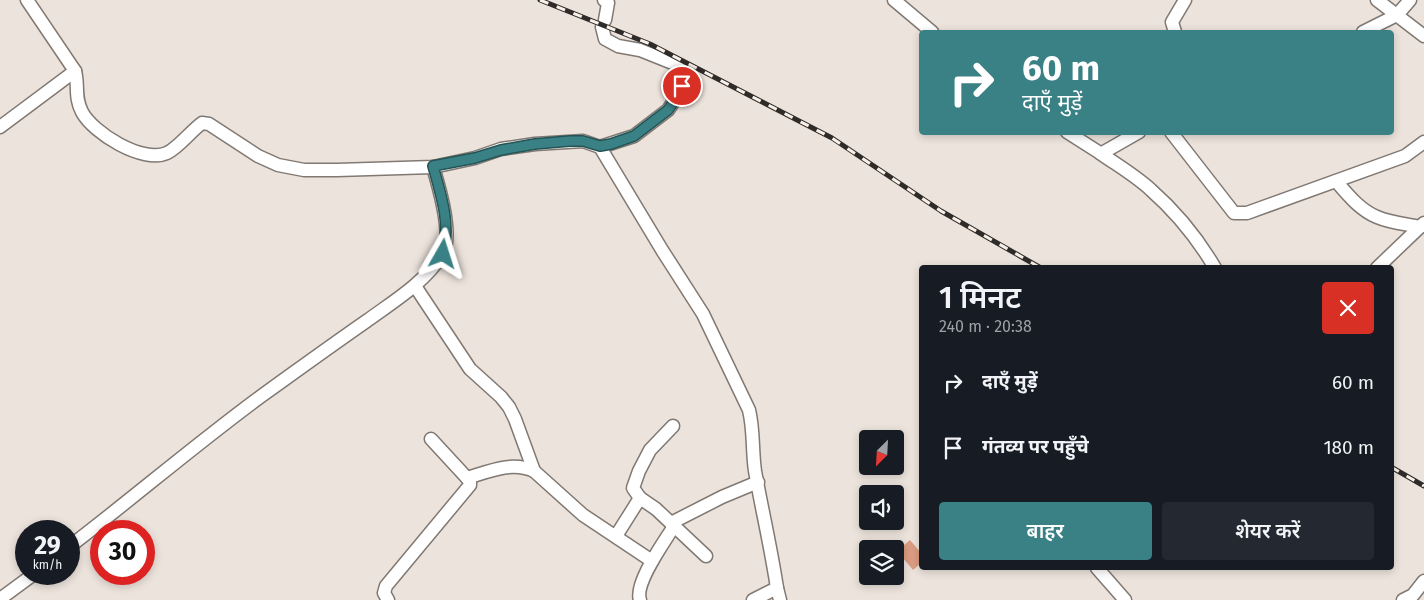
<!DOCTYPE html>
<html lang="hi">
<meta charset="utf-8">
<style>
body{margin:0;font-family:"Fira Sans","Noto Sans Devanagari",sans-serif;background:#242831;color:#f1f3f6;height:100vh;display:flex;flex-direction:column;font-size:19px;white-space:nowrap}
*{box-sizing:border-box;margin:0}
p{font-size:16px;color:#9ea1a6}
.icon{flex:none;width:28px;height:28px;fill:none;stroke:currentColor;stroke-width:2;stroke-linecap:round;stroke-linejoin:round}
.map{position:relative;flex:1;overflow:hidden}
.side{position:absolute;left:919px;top:265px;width:475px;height:305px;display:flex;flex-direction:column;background:#171b24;border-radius:5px;box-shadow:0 2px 8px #0003}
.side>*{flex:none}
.hud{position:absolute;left:919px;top:30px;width:475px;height:105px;border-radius:5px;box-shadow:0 2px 8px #0003;background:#398185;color:#fff;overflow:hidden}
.needle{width:32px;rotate:204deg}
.controls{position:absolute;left:859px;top:430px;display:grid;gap:10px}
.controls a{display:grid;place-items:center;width:45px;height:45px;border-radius:5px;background:#171b24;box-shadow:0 2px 8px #0003;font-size:25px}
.speed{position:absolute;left:15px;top:520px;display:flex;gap:10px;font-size:25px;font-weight:700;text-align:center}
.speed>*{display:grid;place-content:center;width:65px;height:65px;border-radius:50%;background:#171b24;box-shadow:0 2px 8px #0003;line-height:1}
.speed small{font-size:12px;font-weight:400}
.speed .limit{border:8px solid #d22;background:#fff;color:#111}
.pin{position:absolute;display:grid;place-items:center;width:42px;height:42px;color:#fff;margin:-21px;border:2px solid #fff;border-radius:50%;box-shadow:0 1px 5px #0007}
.me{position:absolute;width:55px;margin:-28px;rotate:6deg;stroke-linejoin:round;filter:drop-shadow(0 0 4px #0008)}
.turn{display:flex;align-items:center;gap:18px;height:105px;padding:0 20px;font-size:22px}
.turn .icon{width:65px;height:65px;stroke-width:2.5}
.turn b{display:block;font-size:35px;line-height:42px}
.round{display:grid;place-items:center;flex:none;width:52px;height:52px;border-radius:5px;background:#242831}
.headline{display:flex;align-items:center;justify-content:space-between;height:85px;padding:0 20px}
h1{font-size:30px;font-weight:600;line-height:38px}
.cta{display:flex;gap:10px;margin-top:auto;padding:10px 20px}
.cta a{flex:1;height:58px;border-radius:5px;background:#398185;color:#fff;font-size:20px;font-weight:600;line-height:58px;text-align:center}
.cta a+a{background:#242831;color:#f1f3f6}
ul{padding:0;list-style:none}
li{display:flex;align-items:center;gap:15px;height:65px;padding:0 20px}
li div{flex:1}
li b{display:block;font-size:19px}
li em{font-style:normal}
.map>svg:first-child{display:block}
.building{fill:#db9d82}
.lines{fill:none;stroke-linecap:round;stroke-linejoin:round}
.street-casing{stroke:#807872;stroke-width:15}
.street{stroke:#fff;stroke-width:12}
.rail-casing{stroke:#2f2b28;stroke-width:5}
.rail{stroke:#f9f1e9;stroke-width:3;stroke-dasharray:9;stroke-linecap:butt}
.route-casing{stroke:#255456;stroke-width:12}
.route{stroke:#398185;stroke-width:9}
</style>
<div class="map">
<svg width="1424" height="600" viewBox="0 0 1424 600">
<rect width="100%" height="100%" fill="#ece3dc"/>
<polygon class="building" points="910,540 921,553 921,563 913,570 897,551"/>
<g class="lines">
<defs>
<g id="street">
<path d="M27,0l48,71c4,15 -1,26 7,41 11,21 61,52 85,41 11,-5 24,-22 35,-30l7,1 49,32 20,9 26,5h33l96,-3 42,-9 26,-9 34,-5 48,-3 17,6 34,-11 34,-26 8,-12 10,-25 -11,-9 -35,-14 -22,-4 -13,-7 -3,-12"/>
<polyline points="604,0 608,3 605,20"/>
<polyline points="894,0 932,32"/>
<polyline points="1377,0 1424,36"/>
<polyline points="1175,32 1172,22 1185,0"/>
<polyline points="1363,32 1397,15 1410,0"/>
<polyline points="0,127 75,71"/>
<polyline points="1067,132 1100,153 1104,152 1139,132"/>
<polyline points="1171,132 1234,213 1247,213 1405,156 1424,142"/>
<path d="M600,147l62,103 41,64 46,96c5,20 3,41 6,61 7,39 16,77 22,117l3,12"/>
<path d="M1100,153c17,12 36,23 51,37 25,22 47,49 64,78"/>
<path d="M1336,181c12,14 24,29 41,36 14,6 29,7 43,10"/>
<polyline points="1377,268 1424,223"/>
<polyline points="415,286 470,369 501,397 509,407 515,419 534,471"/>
<path d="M467,478c23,-7 45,-17 67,-7l49,44 69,46"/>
<polyline points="640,498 633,488 639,471 650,450 673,426"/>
<polyline points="671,523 722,497 758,482"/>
<polyline points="616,536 640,498 656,509 706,556"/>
<path d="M69,547c64,-49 126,-102 191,-150 36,-26 72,-52 108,-77 26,-19 56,-37 74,-65 12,-19 -3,-68 -9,-88"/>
<polyline points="1097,568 1125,600"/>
<polyline points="4,596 34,574"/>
<polyline points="388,600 384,593 386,586 470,485 470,481 467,478 431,439"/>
<path d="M640,600c-6,-17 25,-59 34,-74"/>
<polyline points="753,600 777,588"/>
<polyline points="1403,600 1413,595 1424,581"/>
</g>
</defs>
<use href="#street" class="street-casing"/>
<use href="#street" class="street"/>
<defs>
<g id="rail">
<polyline points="540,0 650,44 832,138 941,211 1041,268"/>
<polyline points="1391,467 1424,486"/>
</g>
</defs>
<use href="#rail" class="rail-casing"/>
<use href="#rail" class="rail"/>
</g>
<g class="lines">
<defs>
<path id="route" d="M443,254c8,-30 -2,-59 -10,-88l42,-8 26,-8 34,-6 35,-3h13l17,5 11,-2 23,-8 34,-26 8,-12 6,-12"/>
</defs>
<use href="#route" class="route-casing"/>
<use href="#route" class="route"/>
</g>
</svg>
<div class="controls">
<a><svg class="needle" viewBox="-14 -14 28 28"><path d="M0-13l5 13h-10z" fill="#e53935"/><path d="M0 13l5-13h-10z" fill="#9ea1a6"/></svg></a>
<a><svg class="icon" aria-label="sound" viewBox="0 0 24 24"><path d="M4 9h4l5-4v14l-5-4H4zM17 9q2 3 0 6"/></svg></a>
<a><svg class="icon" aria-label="layers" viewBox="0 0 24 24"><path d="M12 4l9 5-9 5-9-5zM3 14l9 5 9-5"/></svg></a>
</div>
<div class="speed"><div>29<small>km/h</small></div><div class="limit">30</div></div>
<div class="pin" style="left:682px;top:86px;background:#d93025"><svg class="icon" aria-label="arrive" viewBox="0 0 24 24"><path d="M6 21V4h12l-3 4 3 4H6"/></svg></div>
<svg class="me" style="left:443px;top:254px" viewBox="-20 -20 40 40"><path d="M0-17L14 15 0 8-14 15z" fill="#398185" stroke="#fff" stroke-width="4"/></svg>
<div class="hud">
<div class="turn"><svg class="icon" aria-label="right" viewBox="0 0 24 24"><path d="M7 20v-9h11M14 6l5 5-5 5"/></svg><div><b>60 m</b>दाएँ मुड़ें</div></div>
</div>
<section class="side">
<div class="headline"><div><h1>1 मिनट</h1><p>240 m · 20:38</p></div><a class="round" style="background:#d93025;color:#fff"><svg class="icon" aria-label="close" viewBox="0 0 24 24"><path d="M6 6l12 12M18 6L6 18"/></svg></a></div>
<ul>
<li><svg class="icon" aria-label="right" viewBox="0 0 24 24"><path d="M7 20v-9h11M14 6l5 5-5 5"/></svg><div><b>दाएँ मुड़ें</b></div><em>60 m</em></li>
<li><svg class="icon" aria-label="arrive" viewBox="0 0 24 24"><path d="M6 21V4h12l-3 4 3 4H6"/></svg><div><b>गंतव्य पर पहुँचे</b></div><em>180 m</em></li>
</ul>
<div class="cta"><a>बाहर</a><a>शेयर करें</a></div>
</section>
</div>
